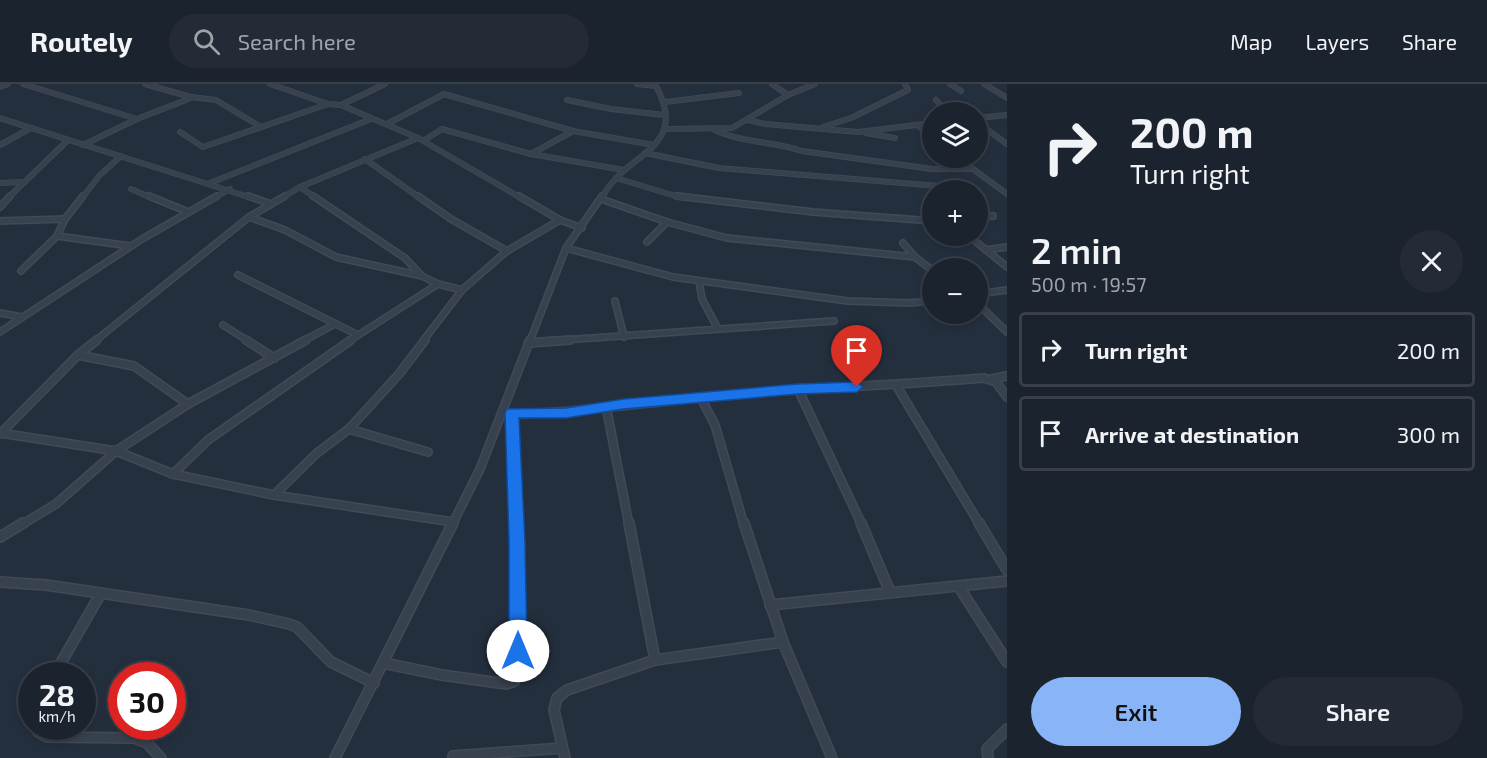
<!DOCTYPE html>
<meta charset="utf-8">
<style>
body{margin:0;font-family:"Exo 2",sans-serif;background:#242b36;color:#f1f3f6;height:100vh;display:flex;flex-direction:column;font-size:22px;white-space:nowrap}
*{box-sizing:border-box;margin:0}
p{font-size:20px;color:#a0a4aa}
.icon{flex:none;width:33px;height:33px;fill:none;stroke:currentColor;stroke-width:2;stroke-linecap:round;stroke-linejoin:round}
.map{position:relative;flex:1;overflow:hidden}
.sheet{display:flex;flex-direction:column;background:#1b232e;width:480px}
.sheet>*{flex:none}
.banner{background:#1b232e;color:#f1f3f6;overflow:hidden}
.tools{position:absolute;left:922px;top:18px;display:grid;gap:12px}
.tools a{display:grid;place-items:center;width:66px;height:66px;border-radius:50%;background:#1b232e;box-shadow:0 3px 9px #0003,0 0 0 2px #39404a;font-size:30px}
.speed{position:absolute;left:18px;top:578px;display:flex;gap:12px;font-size:30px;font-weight:700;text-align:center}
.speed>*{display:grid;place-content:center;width:78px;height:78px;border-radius:50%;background:#1b232e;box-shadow:0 3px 9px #0003,0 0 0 2px #39404a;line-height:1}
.speed small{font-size:15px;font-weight:400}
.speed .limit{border:9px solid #d22;background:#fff;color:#111}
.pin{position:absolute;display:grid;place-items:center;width:51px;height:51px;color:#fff;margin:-62px -26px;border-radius:50% 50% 50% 0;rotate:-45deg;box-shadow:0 0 6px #0007}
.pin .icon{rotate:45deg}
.me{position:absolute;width:66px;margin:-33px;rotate:0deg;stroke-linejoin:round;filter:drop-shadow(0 0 4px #0008)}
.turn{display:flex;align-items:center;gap:21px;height:126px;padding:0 24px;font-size:27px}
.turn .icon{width:78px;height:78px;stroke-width:2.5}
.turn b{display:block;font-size:42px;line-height:51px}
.round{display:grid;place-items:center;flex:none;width:63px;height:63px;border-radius:32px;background:#242b36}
.overview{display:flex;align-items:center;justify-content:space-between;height:102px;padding:0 24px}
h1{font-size:36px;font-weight:600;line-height:45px}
.cta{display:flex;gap:12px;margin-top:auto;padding:12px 24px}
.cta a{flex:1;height:69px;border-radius:36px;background:#8ab4f8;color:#111;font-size:24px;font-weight:600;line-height:69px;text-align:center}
.cta a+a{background:#242b36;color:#f1f3f6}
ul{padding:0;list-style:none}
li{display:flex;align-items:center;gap:18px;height:75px;margin:0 12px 9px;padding:0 12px;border:3px solid #39404a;border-radius:6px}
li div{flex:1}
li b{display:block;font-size:22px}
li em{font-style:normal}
header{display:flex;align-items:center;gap:36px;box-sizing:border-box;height:84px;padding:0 30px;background:#1b232e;border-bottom:2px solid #39404a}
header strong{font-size:28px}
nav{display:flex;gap:33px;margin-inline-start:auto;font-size:21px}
.search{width:420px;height:54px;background:#242b36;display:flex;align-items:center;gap:15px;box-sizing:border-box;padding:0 21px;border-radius:33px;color:#a0a4aa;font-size:22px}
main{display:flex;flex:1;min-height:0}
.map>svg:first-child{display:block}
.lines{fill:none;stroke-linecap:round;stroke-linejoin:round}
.minor-far3-casing{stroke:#414a57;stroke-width:6}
.minor-far2-casing{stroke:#414a57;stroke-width:8}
.minor-far1-casing{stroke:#414a57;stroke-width:10}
.minor-casing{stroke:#414a57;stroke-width:12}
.minor-far3{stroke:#38414e;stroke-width:4.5}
.minor-far2{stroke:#38414e;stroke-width:5}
.minor-far1{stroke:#38414e;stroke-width:7}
.minor{stroke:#38414e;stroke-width:9}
.route{fill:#1a73e8;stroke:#114b97;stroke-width:1.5}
</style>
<header>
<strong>Routely</strong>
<div class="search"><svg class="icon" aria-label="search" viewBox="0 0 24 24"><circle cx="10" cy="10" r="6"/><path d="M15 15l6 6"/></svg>Search here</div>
<nav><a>Map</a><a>Layers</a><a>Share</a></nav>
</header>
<main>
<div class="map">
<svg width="1007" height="674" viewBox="0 0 1007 674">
<rect width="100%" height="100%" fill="#242f3e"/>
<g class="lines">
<defs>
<g id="minor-far3">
<polyline points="23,0 137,35"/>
<polyline points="145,0 191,13 216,16 261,43"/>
<polyline points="270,0 328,20 341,21 418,54 521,114"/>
<polyline points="637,0 656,2"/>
<polyline points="772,0 788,11"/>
<polyline points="950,0 961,7"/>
<polyline points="984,0 1007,14"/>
<polyline points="0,3 8,0"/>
<polyline points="567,16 611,25 664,31"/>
<polyline points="936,16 947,28"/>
<polyline points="665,18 739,9"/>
<polyline points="341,21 385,0"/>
<polyline points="0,34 252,114"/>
<polyline points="978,34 1007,31"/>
<polyline points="748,36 765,40 858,48 933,39"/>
<polyline points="978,39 1007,60"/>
<polyline points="387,40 444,10 573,47 654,61"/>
<polyline points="917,41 933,54"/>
<polyline points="823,43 851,34 908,6 905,0"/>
<polyline points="666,45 732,44 788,11 815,0"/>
<path d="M715,46c27,13 58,11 87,21l130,18h41"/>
<polyline points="180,48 203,63 328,20"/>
<polyline points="866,49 895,54"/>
<polyline points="423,57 442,45 531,70 624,86"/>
<polyline points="0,61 31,44"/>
<polyline points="83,61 137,35 191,14"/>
<polyline points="645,69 719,84 951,103"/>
<polyline points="531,70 573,47"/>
<polyline points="958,74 1007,110"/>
<polyline points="365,75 420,114"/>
<polyline points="616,94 682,114"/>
<polyline points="0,99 22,98"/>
<polyline points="210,99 371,35"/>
<polyline points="300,103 316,114"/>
<polyline points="131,105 152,114"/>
<polyline points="8,114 68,56"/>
<polyline points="82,114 100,91 121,72"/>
<polyline points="214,114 230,105"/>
<polyline points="282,114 300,103 418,54"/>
<path d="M602,114c23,-47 90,-48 53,-114"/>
</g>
<g id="minor-far2">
<polyline points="149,112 186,127"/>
<polyline points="248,112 268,119"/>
<polyline points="313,112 405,174 421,191"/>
<polyline points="418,112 451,135 507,167"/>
<polyline points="519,112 560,136 582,144"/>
<polyline points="677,112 813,128 933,137"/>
<polyline points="601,115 667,138 727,154 915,173"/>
<polyline points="0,123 10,112"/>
<polyline points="249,133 285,146 336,173 422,192 438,200 462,206"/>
<polyline points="978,133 993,132"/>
<polyline points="0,137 65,135"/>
<polyline points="57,152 130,162"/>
<polyline points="969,152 1007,183"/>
<polyline points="647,158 667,138"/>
<polyline points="903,159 915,173 933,187"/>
<polyline points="566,164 673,193 848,217 908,219 933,217"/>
<polyline points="986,166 1007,163"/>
<polyline points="21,187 57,152 65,135 83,112"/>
<polyline points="238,191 358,251"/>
<polyline points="699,197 702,215 718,245"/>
<polyline points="978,210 1007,206"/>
<polyline points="615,217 624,253"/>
<polyline points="978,220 1007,248"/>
<polyline points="0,229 22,233"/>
<polyline points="223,241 248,257"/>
<polyline points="0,248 142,155 217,112"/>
<polyline points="95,257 249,133 285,112"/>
<polyline points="303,257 333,241"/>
<polyline points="349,257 438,200"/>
<polyline points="423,257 462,206 507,167 560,136"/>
<polyline points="530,257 566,164 602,112"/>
<polyline points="549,257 834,237"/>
</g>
<g id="minor-far1">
<polyline points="246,256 274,274"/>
<polyline points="528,259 570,256"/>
<polyline points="78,271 134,282 188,320"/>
<polyline points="991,295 1007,292"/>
<polyline points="896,301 980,441"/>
<polyline points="798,305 862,441"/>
<polyline points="701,314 715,341 744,441"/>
<polyline points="606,322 629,441"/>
<polyline points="511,329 516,441"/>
<path d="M501,331c78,-2 155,-14 232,-20 84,-8 167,-10 251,-17l12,4 11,15"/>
<polyline points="349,345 428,368"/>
<polyline points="0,349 116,367 173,390 274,411 453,438"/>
<polyline points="0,350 78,271 97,256"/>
<polyline points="173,390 208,356 351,256"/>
<polyline points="274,411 317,369 349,345 399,290 425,256"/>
<polyline points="21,441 56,420 116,367 188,320 306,256"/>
<polyline points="452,441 480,385 530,256"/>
</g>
<g id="minor">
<polyline points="629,439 655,576"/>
<polyline points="744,439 783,558 832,674"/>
<polyline points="861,439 890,508"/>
<polyline points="979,439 1007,486"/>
<polyline points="0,453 23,439"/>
<polyline points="0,498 46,501 249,531 289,540 297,543 331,578 374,599"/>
<polyline points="959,503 1007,578"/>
<polyline points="770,521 1007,497"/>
<polyline points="383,579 442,591 506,600 515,597 518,589 516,439"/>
<polyline points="54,591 101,509"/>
<polyline points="36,642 38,648 47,653 134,654 147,659 161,674"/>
<polyline points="453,672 562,664"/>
<polyline points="335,674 453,439"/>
<polyline points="565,674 554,626 557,614 567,606 655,576 783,558"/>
<polyline points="988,674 987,665 1007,645"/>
</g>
</defs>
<use href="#minor-far3" class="minor-far3-casing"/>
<use href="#minor-far2" class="minor-far2-casing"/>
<use href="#minor-far1" class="minor-far1-casing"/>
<use href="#minor" class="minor-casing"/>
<use href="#minor-far3" class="minor-far3"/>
<use href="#minor-far2" class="minor-far2"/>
<use href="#minor-far1" class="minor-far1"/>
<use href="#minor" class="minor"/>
</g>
<polygon class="route" points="857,298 863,303 857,308 798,310 624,325 566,334 519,334 525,457 527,567 525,574 518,576 512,574 509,567 509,457 505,329 507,325 566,324 624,315 798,300"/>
</svg>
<div class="tools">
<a><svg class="icon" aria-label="layers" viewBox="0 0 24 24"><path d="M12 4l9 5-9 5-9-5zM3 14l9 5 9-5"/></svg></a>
<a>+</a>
<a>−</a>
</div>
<div class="speed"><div>28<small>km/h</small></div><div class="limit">30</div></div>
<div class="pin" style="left:857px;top:303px;background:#d93025"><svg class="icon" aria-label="arrive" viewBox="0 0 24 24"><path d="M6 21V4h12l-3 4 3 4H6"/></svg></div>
<svg class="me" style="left:518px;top:567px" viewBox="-20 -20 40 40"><circle r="19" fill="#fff"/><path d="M0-13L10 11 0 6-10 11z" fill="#1a73e8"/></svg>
</div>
<section class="sheet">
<div class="banner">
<div class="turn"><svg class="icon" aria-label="right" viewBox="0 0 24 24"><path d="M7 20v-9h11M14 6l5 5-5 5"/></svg><div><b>200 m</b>Turn right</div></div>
</div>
<div class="overview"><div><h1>2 min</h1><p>500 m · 19:57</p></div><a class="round"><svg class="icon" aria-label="close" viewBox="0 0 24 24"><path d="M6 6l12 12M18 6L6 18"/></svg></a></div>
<ul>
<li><svg class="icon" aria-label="right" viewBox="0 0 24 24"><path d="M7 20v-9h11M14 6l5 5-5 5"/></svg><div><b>Turn right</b></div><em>200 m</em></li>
<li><svg class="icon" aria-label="arrive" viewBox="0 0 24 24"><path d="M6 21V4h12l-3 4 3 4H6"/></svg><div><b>Arrive at destination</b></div><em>300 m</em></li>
</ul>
<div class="cta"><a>Exit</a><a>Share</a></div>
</section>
</main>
